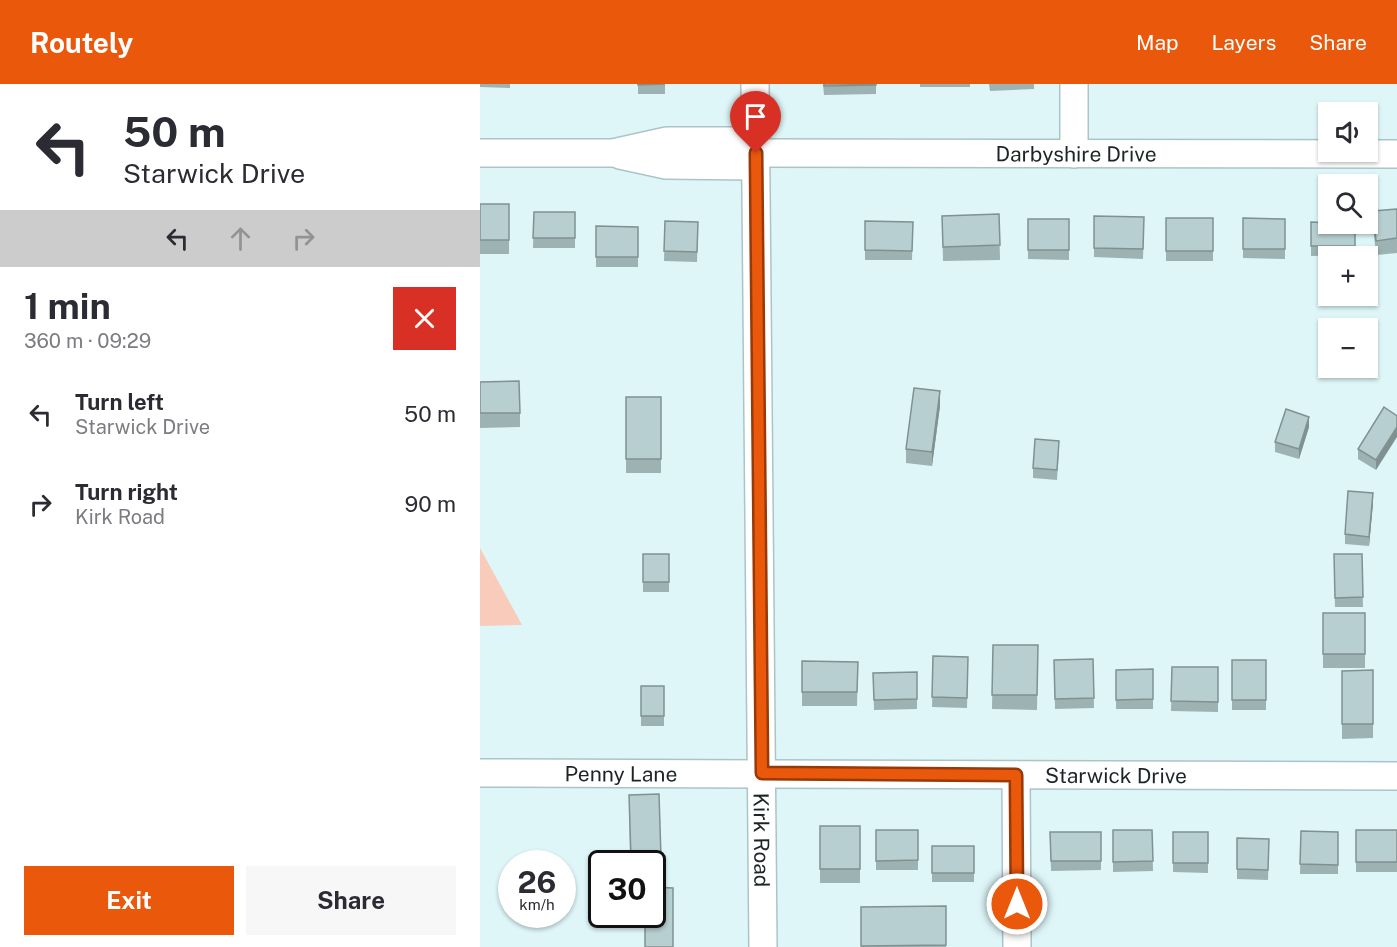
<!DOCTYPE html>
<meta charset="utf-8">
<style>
body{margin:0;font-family:"Public Sans",sans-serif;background:#f7f7f7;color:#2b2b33;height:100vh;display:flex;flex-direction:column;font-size:22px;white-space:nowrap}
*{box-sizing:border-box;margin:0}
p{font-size:20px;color:#7c7c81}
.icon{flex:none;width:33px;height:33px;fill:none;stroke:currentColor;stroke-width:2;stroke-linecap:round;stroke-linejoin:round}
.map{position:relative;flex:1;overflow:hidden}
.panel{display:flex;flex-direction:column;background:#fff;width:480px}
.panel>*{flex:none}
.banner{background:#fff;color:#2b2b33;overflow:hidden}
.buttons{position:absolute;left:838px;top:18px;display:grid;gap:12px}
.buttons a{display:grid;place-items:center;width:60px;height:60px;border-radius:0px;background:#fff;box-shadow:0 2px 4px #0004;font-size:30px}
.speed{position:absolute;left:18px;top:766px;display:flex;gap:12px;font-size:30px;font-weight:700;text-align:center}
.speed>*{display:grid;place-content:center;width:78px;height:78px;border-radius:50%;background:#fff;box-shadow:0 2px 4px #0004;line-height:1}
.speed small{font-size:15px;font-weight:400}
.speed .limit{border:3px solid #111;border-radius:9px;background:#fff;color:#111}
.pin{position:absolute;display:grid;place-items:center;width:51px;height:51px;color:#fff;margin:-62px -26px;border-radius:50% 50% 50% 0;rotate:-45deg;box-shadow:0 0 6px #0007}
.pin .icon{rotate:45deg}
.me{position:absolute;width:66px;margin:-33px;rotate:0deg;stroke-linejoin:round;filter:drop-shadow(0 0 4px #0008)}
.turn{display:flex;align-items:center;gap:21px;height:126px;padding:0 24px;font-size:27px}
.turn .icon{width:78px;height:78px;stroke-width:2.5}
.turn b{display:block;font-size:42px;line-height:51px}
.lanes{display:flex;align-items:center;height:57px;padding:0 24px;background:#0003;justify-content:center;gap:30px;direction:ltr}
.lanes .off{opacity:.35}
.round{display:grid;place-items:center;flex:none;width:63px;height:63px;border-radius:0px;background:#f7f7f7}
.head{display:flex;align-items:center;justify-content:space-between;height:102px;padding:0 24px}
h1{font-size:36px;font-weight:700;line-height:45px}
.action{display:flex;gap:12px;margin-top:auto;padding:12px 24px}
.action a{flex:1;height:69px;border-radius:0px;background:#ea580c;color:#fff;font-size:24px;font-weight:700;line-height:69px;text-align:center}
.action a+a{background:#f7f7f7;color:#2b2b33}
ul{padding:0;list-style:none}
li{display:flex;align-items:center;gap:18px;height:90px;padding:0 24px}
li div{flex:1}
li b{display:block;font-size:22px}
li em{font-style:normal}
header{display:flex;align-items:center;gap:36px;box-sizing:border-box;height:84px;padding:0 30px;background:#ea580c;color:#fff}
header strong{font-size:28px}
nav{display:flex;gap:33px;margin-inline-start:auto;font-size:21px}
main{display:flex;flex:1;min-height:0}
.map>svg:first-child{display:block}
.green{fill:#f8cbba}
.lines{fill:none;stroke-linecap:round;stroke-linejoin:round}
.minor-casing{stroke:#adc4c6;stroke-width:30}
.minor{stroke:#fff;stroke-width:27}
.wall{fill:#9db2b3}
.shaded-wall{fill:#809192}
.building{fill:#b7cfd0;stroke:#809192;stroke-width:1.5}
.route-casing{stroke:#983908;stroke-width:15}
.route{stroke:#ea580c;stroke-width:10}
.labels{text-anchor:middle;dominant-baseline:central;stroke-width:6;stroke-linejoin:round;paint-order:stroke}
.street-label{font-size:21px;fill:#1c2526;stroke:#fefefe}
</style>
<header>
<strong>Routely</strong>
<nav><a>Map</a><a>Layers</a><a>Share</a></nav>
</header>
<main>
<section class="panel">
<div class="banner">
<div class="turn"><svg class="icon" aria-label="left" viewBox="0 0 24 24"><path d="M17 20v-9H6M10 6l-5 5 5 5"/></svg><div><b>50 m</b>Starwick Drive</div></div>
<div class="lanes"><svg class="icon" aria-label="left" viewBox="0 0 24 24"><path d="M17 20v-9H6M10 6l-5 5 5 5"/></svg><svg class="icon off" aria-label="ahead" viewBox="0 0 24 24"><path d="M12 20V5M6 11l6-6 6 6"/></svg><svg class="icon off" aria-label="right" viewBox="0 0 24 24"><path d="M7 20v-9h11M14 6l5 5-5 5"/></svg></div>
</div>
<div class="head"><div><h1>1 min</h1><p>360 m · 09:29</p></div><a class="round" style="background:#d93025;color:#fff"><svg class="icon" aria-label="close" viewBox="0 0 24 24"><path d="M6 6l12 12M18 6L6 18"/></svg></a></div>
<ul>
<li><svg class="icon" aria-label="left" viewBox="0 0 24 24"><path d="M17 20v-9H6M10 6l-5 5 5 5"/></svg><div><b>Turn left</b><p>Starwick Drive</p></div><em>50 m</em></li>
<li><svg class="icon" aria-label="right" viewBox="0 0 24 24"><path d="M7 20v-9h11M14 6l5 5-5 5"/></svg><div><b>Turn right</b><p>Kirk Road</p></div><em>90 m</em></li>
</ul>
<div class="action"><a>Exit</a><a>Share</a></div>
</section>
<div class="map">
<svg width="917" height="863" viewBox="0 0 917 863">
<rect width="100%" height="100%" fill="#def6f8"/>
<polygon class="green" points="0,464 42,541 0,542"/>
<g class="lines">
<defs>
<g id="minor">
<path id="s1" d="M275,0l8,863"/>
<polyline points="0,69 133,69 187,57 275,57"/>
<path id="s2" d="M275,69l642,1"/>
<polyline points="594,70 594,0"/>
<polyline points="140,71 186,81 275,82"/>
<path id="s3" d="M0,689l917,3"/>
<polyline points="536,691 537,863"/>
</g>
</defs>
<use href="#minor" class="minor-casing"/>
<use href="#minor" class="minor"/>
</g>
<g class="wall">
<polygon points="0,0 30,0 30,4 0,3"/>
<rect x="158" y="0" width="27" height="10"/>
<polygon points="343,0 396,0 396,10 344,11"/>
<rect x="440" y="0" width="50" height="3"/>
<polygon points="509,0 554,0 554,5 510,7"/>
<rect x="0" y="120" width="29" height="50"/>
<polygon points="917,125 917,169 896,171 893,141 893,127"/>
<polygon points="54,128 95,128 95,164 53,164"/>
<polygon points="519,130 520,176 463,177 462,132"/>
<polygon points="614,132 664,133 663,175 614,173"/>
<rect x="686" y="134" width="47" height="43"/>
<polygon points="763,134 805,135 805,175 763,174"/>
<polygon points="548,135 589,135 589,176 548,175"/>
<polygon points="185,137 218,138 217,178 184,177"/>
<polygon points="385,137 433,138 432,176 385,176"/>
<polygon points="831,138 875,140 875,171 831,172"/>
<polygon points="116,142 158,143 158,183 116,183"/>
<polygon points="0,298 40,329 40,343 0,344"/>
<rect x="146" y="313" width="35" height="76"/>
<polygon points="460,322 452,382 426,379 426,365"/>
<polygon points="904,323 896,386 878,375 878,365"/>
<polygon points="829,343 819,375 795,368 795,358"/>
<polygon points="579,366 577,396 553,394 553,384"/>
<polygon points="893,419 889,462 865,460 865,450"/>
<rect x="163" y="470" width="26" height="38"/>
<polygon points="854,470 882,470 883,523 855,523"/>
<rect x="843" y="529" width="42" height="55"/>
<polygon points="513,561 558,561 557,626 512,625"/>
<polygon points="453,572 488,573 487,624 452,623"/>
<polygon points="613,575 614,624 575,625 574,576"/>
<rect x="752" y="576" width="34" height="50"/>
<polygon points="322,577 378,578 377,622 322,622"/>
<polygon points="692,583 738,583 738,628 691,627"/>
<polygon points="673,585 673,625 636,625 636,586"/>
<polygon points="893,586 893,654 862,655 862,587"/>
<polygon points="437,588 437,625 394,626 393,589"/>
<rect x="161" y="602" width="23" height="40"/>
<polygon points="149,711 181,773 181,788 172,788 172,780 150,780"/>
<rect x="340" y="742" width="40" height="57"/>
<rect x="396" y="746" width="42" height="40"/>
<polygon points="633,746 672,746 673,787 633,788"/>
<rect x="876" y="746" width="41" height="42"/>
<polygon points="821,747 858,748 858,790 820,790"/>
<polygon points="570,748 621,748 621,786 571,787"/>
<polygon points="693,748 728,748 728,789 693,788"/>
<polygon points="757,754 789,755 788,796 757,795"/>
<rect x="452" y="762" width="42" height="36"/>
<polygon points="466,822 466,863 381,863 381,823"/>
</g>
<g class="shaded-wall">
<polygon points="460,307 460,322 452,382 452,368"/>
<polygon points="829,333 829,343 819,375 819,365"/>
<polygon points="917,343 917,353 896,386 896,376"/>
<polygon points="893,409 893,419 889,462 889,453"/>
</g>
<g class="building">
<polygon points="158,0 185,0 158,1"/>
<polygon points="344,0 396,0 396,1 344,2"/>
<rect x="0" y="120" width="29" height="36"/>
<polygon points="917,125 917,154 896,157 893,127"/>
<polygon points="54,128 95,128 95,154 53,154"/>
<polygon points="519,130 520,161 463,163 462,132"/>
<polygon points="614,132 664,133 663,165 614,164"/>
<rect x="686" y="134" width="47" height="33"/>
<polygon points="763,134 805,135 805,165 763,165"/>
<rect x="548" y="135" width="41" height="31"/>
<polygon points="185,137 218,138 217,168 184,167"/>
<polygon points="385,137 433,138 432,167 385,166"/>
<polygon points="831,138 875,140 875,162 831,162"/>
<polygon points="116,142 158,143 158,173 116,173"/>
<polygon points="39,297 40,329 0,329 0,298"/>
<polygon points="434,304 460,307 452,368 426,365"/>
<rect x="146" y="313" width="35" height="62"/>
<polygon points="904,323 917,332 917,343 896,376 878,365"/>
<polygon points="806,325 829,333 819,365 795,358"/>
<polygon points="555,355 579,357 577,386 553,384"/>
<polygon points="868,407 893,409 889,453 865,450"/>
<rect x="163" y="470" width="26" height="28"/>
<polygon points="854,470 882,470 883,513 855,514"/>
<rect x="843" y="529" width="42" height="41"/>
<polygon points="513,561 558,561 557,611 512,611"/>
<polygon points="453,572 488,573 487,614 452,613"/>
<polygon points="613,575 614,614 575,615 574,576"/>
<rect x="752" y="576" width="34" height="40"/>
<polygon points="322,577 378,578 377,608 322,608"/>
<polygon points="692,583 738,583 738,618 691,617"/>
<polygon points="673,585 673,615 636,616 636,586"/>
<polygon points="893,586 893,640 862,640 862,587"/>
<polygon points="437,588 437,615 394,616 393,589"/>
<rect x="161" y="602" width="23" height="30"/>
<polygon points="179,710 181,773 151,774 149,711"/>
<rect x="340" y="742" width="40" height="43"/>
<polygon points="396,746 438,746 438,776 396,777"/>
<polygon points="633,746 672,746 673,777 633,778"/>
<rect x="876" y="746" width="41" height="32"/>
<polygon points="821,747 858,748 858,781 820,780"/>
<polygon points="570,748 621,748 621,777 571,777"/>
<rect x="693" y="748" width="35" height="31"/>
<polygon points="757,754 789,755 788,786 757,785"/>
<rect x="452" y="762" width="42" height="27"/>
<polygon points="172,803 193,804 193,863 165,863 165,831 172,831"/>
<polygon points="466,822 466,861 381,862 381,823"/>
</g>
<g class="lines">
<defs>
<polyline id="route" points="276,69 282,689 536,691 537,820"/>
</defs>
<use href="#route" class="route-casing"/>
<use href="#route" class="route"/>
</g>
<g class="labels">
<g class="street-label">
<text stroke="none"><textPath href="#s2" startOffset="321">Darbyshire Drive</textPath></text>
<text stroke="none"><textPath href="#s3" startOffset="141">Penny Lane</textPath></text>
<text stroke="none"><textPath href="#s3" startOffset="636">Starwick Drive</textPath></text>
<text stroke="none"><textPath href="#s1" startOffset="756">Kirk Road</textPath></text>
</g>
</g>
</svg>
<div class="buttons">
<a><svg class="icon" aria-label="sound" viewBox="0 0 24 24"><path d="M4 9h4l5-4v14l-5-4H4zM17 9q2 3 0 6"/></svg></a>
<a><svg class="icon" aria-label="search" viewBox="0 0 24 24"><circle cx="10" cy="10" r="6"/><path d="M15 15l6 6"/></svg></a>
<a>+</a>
<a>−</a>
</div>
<div class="speed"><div>26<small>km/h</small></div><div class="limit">30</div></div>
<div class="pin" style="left:276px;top:69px;background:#d93025"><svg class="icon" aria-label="arrive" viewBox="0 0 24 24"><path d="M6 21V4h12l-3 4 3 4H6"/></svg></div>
<svg class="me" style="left:537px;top:820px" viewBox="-20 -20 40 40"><circle r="17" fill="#ea580c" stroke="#fff" stroke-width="3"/><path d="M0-11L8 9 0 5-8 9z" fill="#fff"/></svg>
</div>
</main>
